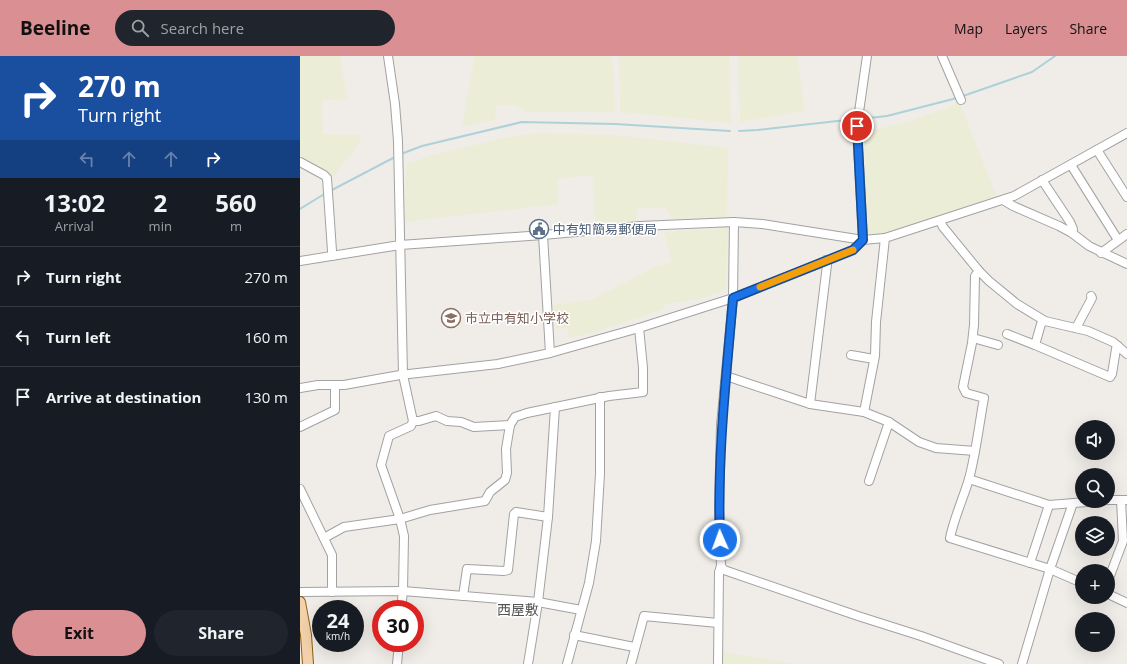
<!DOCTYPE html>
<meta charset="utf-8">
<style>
body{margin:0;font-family:"Open Sans","Noto Sans JP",sans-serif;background:#20242c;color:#f1f3f6;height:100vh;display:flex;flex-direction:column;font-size:15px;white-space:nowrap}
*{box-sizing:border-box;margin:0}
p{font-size:13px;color:#9ea1a6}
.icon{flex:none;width:22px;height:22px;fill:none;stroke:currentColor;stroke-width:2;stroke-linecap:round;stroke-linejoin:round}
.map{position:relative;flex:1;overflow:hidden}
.details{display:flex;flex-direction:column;background:#171b24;width:300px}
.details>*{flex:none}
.top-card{background:#1a4fa0;color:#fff;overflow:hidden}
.controls{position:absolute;left:775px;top:364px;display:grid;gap:8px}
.controls a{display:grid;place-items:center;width:40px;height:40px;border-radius:50%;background:#171b24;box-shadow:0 4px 16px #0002;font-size:20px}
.speed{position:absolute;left:12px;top:544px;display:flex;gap:8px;font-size:20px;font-weight:700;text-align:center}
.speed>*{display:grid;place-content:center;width:52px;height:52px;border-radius:50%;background:#171b24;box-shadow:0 4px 16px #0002;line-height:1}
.speed small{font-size:10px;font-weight:400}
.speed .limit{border:6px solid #d22;background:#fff;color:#111}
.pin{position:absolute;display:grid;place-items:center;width:34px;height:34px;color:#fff;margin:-17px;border:2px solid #fff;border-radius:50%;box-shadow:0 1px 4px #0007}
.me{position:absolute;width:44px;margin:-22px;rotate:358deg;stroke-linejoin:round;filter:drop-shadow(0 0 3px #0008)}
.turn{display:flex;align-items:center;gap:14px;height:84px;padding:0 12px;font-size:18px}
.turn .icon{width:52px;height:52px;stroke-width:2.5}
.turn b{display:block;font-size:28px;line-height:34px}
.lanes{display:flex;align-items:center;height:38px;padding:0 12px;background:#0003;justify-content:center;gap:20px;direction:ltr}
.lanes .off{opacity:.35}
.eta{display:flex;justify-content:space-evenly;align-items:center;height:68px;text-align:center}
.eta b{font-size:24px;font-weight:700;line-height:28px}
.primary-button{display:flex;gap:8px;margin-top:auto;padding:8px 12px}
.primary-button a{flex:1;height:46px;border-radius:24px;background:#da8f93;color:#111;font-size:16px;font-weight:700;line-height:46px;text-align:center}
.primary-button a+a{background:#20242c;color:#f1f3f6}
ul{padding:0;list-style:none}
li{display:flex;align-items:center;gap:12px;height:60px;padding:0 12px;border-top:1px solid #363941}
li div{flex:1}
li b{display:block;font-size:15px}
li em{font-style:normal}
header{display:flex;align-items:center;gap:24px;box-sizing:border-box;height:56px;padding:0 20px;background:#da8f93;color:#111}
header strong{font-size:19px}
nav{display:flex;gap:22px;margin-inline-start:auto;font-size:14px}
.search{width:280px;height:36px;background:#20242c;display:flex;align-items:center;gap:10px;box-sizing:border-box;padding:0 14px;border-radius:22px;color:#9ea1a6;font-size:15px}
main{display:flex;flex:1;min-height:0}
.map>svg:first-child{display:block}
.farmland{fill:#ecedd6}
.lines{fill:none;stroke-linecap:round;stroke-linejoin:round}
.stream{stroke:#aed1d9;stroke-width:2}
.minor-casing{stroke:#a2a2a2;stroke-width:10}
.major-casing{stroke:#8e5f0f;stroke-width:12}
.minor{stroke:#fff;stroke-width:8}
.major{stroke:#f3d1aa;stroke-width:10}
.route-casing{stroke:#114b97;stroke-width:10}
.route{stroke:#1a73e8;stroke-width:7}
.slow{stroke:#f59e0b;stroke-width:7}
.labels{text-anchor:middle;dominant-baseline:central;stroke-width:3;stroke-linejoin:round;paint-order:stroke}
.service-label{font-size:13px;fill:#4e5e75;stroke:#fff;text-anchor:start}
.education-label{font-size:13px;fill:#785e54;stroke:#fff;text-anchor:start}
.neighbourhood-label{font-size:14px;fill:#545454;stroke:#fff}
</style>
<header>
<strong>Beeline</strong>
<div class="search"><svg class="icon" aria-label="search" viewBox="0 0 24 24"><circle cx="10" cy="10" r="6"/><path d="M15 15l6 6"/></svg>Search here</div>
<nav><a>Map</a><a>Layers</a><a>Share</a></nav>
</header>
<main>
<section class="details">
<div class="top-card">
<div class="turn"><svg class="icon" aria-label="right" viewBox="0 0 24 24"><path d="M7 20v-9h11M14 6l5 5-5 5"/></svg><div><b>270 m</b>Turn right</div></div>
<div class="lanes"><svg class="icon off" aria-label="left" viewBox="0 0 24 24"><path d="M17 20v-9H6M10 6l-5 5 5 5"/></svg><svg class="icon off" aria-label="ahead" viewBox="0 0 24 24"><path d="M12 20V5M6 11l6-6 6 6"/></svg><svg class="icon off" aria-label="ahead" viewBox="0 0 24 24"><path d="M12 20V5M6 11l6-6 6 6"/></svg><svg class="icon" aria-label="right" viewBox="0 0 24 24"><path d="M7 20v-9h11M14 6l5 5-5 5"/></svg></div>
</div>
<div class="eta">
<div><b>13:02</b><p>Arrival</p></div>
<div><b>2</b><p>min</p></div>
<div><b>560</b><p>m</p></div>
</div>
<ul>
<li><svg class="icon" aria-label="right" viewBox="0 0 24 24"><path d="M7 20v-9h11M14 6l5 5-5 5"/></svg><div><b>Turn right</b></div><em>270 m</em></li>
<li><svg class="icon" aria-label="left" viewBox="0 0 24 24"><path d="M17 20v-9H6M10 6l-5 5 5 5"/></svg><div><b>Turn left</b></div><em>160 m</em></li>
<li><svg class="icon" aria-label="arrive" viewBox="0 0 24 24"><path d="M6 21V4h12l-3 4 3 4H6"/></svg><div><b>Arrive at destination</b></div><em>130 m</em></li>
</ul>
<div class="primary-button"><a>Exit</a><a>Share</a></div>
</section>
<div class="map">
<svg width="827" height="608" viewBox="0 0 827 608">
<rect width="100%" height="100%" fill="#f0ede8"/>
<g class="farmland">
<polygon points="0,0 40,0 47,43 22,45 23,78 60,79 60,87 33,121 0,103"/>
<polygon points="175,0 312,0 315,56 225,56 216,49 197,49 195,64 162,70"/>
<polygon points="319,0 429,0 431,67 320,56"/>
<polygon points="438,0 497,0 505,55 440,66"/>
<polygon points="660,47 697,142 578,179 566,176 564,76 610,65"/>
<polygon points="238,77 315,79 428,92 427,161 374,163 365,152 337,152 336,166 296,170 293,119 257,123 258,148 105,166 106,108 132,99 208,81"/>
<polygon points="428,172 426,234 400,243 366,248 362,254 291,277 269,282 267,272 256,273 253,249 293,243 357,210 372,206 364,176"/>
<polygon points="423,596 499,608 423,608"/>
</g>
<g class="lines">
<g class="stream">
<polyline points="663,40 732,16 755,0"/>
<polyline points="559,63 587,60 657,42"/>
<polyline points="439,75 457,74 555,63"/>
<polyline points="101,98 122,90 222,66 315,68 430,75"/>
<polyline points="30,135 95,101"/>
<polyline points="0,153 26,137"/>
</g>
<defs>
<g id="minor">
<polyline points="88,0 95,48 98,85 103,319 113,365 111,370 89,380 81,409 100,463 104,480 103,535 101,553"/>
<polyline points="642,0 661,44"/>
<polyline points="797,94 827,141"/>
<polyline points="0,106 24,119 27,122 32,195 32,200"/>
<polyline points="771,109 818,184"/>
<polyline points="742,124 770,166 773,173 772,177"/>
<polyline points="703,144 713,150 759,170 772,177 789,190 827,208"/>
<polyline points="640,165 643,171 679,215 689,225 717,248 745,265 788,275 813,286 827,298"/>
<polyline points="243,179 250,297"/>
<polyline points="801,197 827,178"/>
<polyline points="0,205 100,189 243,179 340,170 434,166 462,168 563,184 585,182 714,140 827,77"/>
<path d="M679,215l-4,5 -1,49 -2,18 -9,44 3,6 18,5c-5,27 -8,55 -15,81 -6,20 -15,39 -19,59l100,31 32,14"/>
<polyline points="744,265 741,268 735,289 810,321 812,318 816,293 818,290"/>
<polyline points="776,272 792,242 791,240"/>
<polyline points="707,278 735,289"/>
<polyline points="673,282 698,289"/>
<polyline points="551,299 574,303"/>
<polyline points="426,320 510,348 564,356 589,366 619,386 636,392 675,395"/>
<polyline points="0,332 18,329 44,329 100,319 198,308 250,297 339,272 433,242 553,194 563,184 557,70 567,0"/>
<polyline points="510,348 527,209 526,204"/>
<polyline points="564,356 575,300 576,266 585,182"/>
<polyline points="113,365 119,365 136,360 147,365 161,366 174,371 210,369"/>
<polyline points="0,371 35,354 35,329"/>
<polyline points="669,423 749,449 799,445"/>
<polyline points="569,425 589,366"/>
<polyline points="0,433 32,499 32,536"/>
<polyline points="808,444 827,444"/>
<polyline points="24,482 44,471 100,463 130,454 185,445 190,436 205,424 207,417 206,393 210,369 215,361 227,357 309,340 343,336 343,312 339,272"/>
<polyline points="730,507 749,449"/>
<polyline points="421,510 424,514 558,560 621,580 699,608"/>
<polyline points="808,525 823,485 821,444"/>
<polyline points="0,536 103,535 238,546 281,554"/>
<polyline points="808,538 827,547"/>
<polyline points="163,540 167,513 204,515 208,514 214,458 216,456 248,461"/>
<polyline points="274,579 334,591"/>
<polyline points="97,608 99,587"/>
<polyline points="228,608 238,546 248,461 255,351"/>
<polyline points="267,608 289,527 296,485 300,418 300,341"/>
<polyline points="331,608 344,560 418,567"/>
<polyline points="418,608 419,516 421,510 419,454 421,369 433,242 434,166"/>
<polyline points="722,608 750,513 773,447"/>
</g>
<polyline id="major" points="0,546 6,579 8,608"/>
</defs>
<use href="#minor" class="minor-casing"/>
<use href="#major" class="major-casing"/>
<use href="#minor" class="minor"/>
<use href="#major" class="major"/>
</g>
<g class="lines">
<defs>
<path id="route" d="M420,484c-3,-82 6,-161 13,-242l120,-48 10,-10 -6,-114"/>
</defs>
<use href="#route" class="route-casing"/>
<use href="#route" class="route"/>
<polyline class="slow" points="460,231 553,194"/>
</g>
<defs>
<symbol id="civic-ring" viewBox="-11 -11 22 22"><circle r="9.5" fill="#fff" stroke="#5c6f8a" stroke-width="1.5"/><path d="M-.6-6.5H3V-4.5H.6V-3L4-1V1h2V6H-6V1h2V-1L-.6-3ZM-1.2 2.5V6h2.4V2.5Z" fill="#5c6f8a"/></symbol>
<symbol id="school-ring" viewBox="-11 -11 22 22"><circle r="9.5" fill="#fff" stroke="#8d6e63" stroke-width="1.5"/><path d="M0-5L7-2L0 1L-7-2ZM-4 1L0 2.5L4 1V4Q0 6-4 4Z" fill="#8d6e63"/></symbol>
</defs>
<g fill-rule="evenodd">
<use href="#civic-ring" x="228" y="162" width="22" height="22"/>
<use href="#school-ring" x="140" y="251" width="22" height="22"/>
</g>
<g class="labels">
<g class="service-label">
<text x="253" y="173">中有知簡易郵便局</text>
</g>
<g class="education-label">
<text x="165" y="262">市立中有知小学校</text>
</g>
<g class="neighbourhood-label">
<text x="218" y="553">西屋敷</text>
</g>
</g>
</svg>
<div class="controls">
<a><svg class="icon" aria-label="sound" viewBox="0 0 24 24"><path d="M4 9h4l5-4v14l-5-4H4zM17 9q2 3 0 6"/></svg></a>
<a><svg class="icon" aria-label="search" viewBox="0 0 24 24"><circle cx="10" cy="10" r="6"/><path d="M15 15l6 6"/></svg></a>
<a><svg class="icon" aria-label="layers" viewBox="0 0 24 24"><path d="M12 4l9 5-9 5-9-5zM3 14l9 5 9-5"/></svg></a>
<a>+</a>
<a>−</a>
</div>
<div class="speed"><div>24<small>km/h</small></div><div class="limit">30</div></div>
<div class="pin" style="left:557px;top:70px;background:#d93025"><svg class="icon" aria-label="arrive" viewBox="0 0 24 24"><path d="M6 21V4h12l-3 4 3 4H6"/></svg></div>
<svg class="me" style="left:420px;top:484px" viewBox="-20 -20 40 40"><circle r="17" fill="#1a73e8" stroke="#fff" stroke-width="3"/><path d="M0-11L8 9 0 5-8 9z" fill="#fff"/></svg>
</div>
</main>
